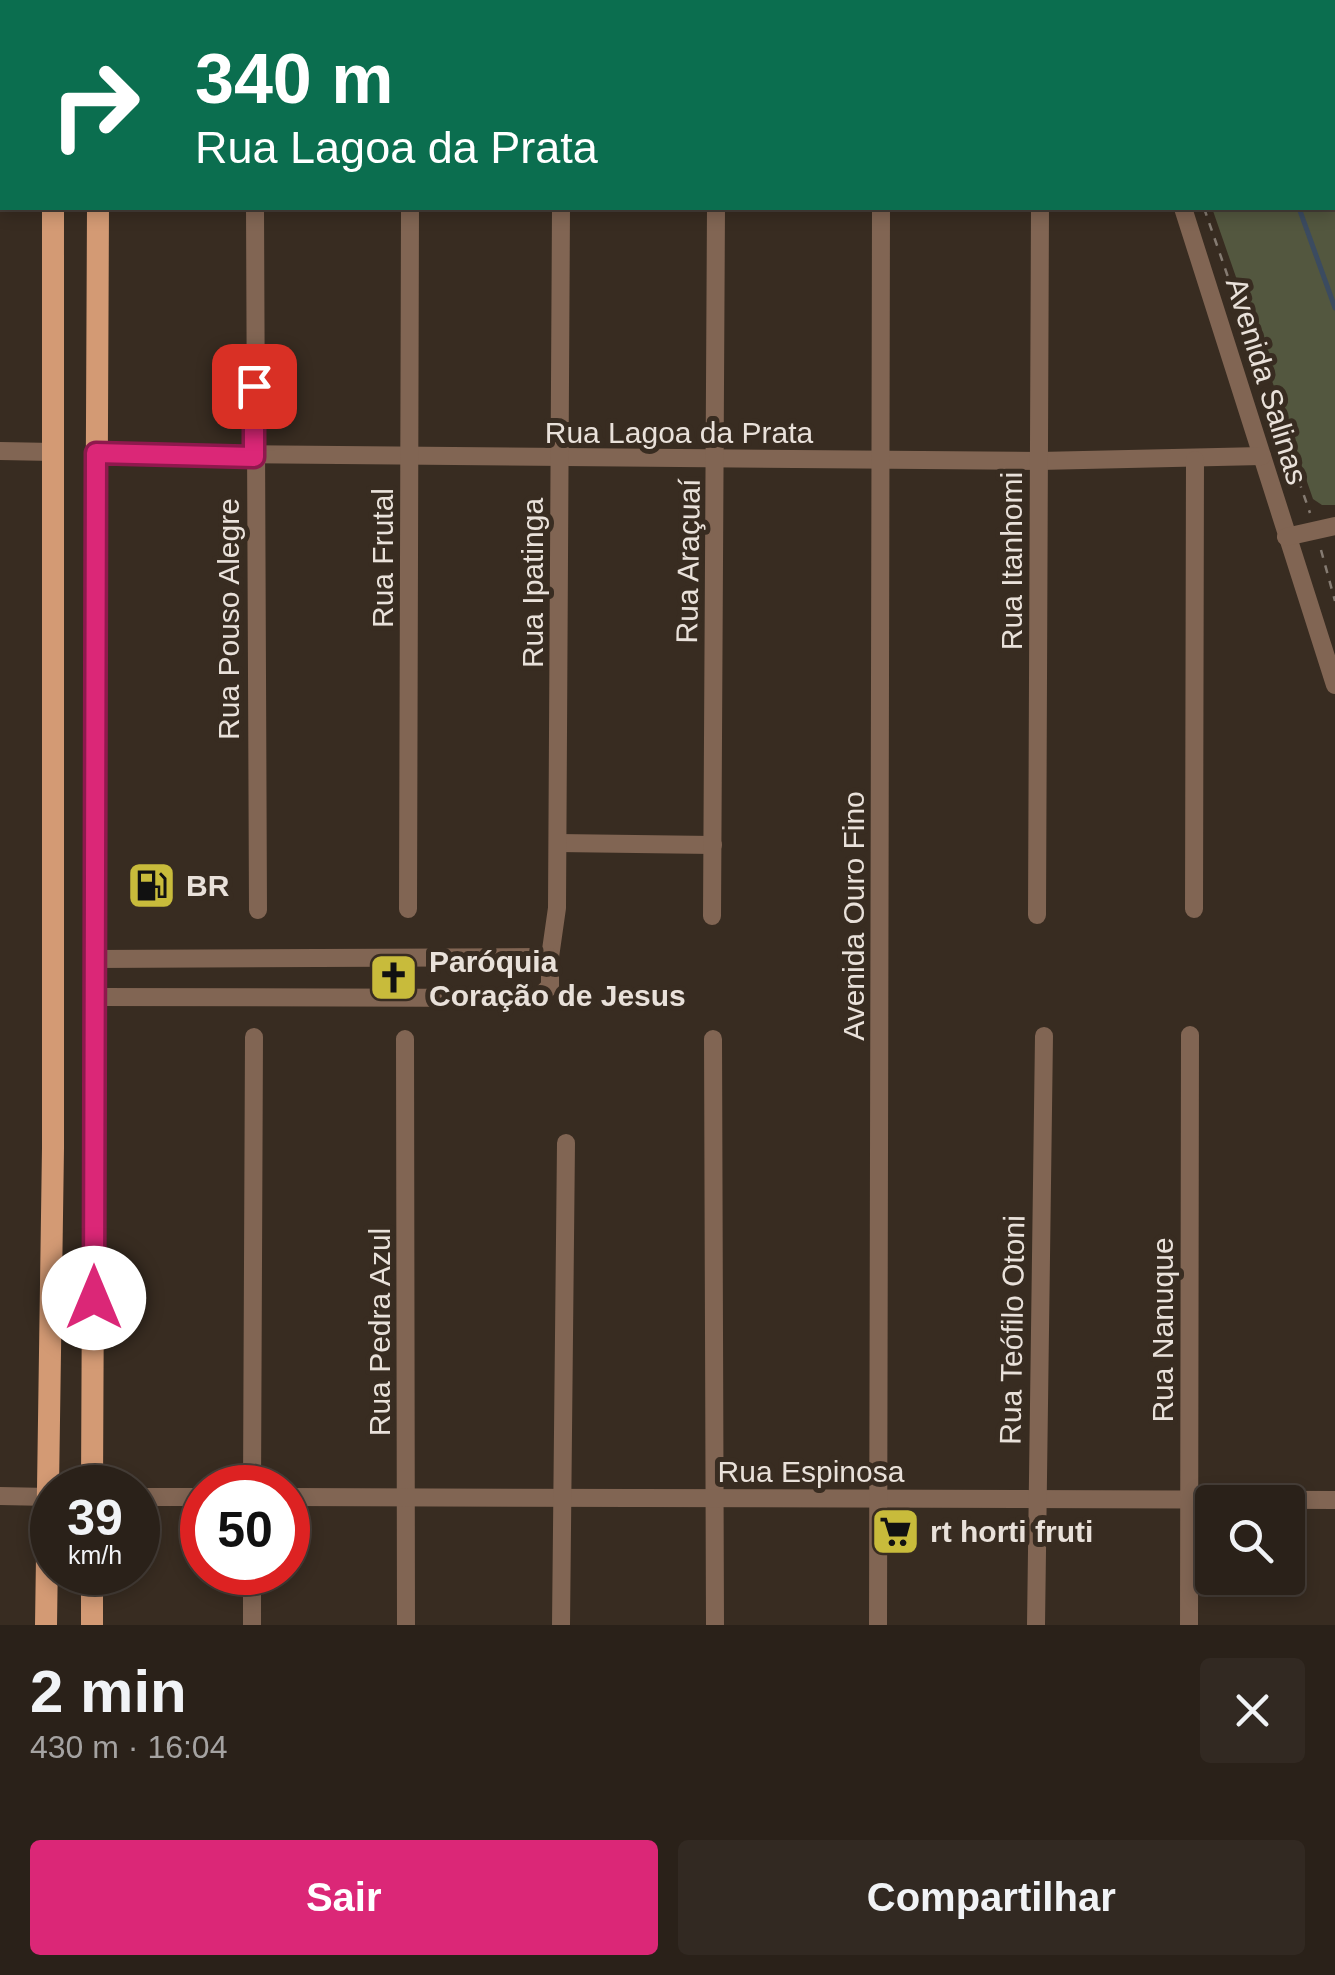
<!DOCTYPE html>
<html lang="pt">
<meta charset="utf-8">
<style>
body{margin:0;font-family:Helvetica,sans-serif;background:#322922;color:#f1f3f6;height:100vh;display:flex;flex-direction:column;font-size:38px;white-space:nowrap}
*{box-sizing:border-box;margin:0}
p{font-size:32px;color:#a5a3a2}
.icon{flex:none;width:55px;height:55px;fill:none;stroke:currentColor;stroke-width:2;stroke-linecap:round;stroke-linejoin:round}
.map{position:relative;height:1625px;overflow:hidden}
.drawer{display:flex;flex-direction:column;background:#2a2119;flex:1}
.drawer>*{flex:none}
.banner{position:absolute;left:0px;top:0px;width:1335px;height:210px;box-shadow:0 5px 15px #0003,0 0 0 2px #463e38;background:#0b6e4f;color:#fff;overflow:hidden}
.controls{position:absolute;left:1195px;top:1485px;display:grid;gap:20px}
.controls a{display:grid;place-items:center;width:110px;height:110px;border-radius:10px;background:#2a2119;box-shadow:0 5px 15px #0003,0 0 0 2px #463e38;font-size:50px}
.speed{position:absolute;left:30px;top:1465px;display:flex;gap:20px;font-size:50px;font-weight:700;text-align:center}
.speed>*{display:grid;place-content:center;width:130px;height:130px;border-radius:50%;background:#2a2119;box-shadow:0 5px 15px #0003,0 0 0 2px #463e38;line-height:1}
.speed small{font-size:25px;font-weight:400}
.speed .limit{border:15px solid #d22;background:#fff;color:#111}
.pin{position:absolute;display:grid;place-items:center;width:85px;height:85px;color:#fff;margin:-42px;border-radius:20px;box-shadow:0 5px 15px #0006}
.me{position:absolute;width:110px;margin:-55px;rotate:0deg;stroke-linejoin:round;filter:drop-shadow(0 0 8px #0008)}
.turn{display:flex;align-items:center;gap:35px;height:210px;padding:0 30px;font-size:45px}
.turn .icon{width:130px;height:130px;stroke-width:2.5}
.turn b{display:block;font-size:70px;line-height:85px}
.round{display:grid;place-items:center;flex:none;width:105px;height:105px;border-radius:10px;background:#322922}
.headline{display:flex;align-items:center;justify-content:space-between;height:170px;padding:0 30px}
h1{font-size:60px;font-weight:700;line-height:75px}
.action{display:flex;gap:20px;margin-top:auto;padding:20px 30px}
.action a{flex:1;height:115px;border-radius:10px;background:#db2777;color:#fff;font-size:40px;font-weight:700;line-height:115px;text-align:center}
.action a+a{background:#322922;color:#f1f3f6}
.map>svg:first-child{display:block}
.green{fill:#53573f}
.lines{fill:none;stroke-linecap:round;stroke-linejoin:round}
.stream{stroke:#3b4b60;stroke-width:5}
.path{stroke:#857b72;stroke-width:2.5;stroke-dasharray:8 8;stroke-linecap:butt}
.minor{stroke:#816553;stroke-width:18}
.major{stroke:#d39a74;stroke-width:22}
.route-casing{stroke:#8e194d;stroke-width:25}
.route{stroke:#db2777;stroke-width:18}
.labels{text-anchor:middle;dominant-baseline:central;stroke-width:10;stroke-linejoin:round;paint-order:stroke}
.street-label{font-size:30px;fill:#e9e1da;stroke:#382c21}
.poi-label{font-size:30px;font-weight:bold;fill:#e9e1da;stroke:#382c21;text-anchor:start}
</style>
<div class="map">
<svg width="1335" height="1625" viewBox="0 0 1335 1625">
<rect width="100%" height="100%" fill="#382c21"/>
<polygon class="green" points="1153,0 1335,0 1335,505 1322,505 1313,499 1212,208 1332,208 1332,2"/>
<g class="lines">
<g class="stream">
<polyline points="1286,0 1286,2"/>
<polyline points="1299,208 1335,308"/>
</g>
<g class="path">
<polyline points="1145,0 1146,2"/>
<polyline points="1204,208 1310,513"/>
<polyline points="1321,550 1335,601"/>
</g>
<g class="minor">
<polyline points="410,0 410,2"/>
<polyline points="716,0 716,2"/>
<polyline points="880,0 880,2"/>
<polyline points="1117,0 1118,2"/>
<polyline points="256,2 256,0"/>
<polyline points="563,2 563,0"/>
<polyline points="1042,2 1042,0"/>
<polyline points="255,208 258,910"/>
<polyline points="1183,208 1335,685"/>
<polyline points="0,451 54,452"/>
<polyline points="95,453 1039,461 1262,456"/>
<polyline points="1286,537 1335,526"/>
<polyline points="558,843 713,845"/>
<polyline points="408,909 410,208"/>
<polyline points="1194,909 1195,460"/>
<polyline points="1037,915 1040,208"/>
<polyline points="712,916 716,208"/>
<polyline points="550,957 557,908 561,208"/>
<polyline points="94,959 543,957 550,957 550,986 538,998 94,997"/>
<polyline points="405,1039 406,1625"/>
<polyline points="713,1039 715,1625"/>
<polyline points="252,1488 254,1037"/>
<polyline points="0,1496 49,1497"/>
<polyline points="138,1497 202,1497"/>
<polyline points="288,1497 1335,1500"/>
<polyline points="252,1572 252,1625"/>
<polyline points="561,1625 566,1143"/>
<polyline points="878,1625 881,208"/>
<polyline points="1036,1625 1044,1036"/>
<polyline points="1189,1625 1190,1035"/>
</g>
<g class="major">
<polyline points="51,0 51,2"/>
<polyline points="99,2 99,0"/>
<polyline points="92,1488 98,208"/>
<polyline points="46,1625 53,1148 53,208"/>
<polyline points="92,1625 92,1572"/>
</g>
</g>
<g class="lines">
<defs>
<polyline id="route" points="94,1298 96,453 254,457 254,386"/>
</defs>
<use href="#route" class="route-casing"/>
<use href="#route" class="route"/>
</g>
<defs>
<symbol id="fuel-square" viewBox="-11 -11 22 22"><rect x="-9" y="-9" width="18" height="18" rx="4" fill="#c8bb3b" stroke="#382c21"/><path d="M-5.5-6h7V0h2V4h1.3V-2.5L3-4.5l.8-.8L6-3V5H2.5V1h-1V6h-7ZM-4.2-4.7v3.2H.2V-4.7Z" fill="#111"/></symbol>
<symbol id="church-square" viewBox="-11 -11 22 22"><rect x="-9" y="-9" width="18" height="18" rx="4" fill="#c8bb3b" stroke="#382c21"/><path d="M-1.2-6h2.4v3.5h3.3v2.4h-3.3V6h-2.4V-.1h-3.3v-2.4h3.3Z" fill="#111"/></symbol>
<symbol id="supermarket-square" viewBox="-11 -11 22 22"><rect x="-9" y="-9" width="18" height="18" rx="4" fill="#c8bb3b" stroke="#382c21"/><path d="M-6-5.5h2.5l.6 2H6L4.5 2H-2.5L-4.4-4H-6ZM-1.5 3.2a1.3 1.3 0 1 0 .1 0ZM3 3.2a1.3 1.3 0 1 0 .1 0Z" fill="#111"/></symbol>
</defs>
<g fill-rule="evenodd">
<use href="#fuel-square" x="124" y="858" width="55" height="55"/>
<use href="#church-square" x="366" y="950" width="55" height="55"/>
<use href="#supermarket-square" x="868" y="1504" width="55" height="55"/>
</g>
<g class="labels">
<g class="street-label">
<text transform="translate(1267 381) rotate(73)">Avenida Salinas</text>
<text x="679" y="432">Rua Lagoa da Prata</text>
<text transform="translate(382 558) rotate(-90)">Rua Frutal</text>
<text transform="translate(688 561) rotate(-89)">Rua Araçuaí</text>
<text transform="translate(1011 561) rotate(-90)">Rua Itanhomi</text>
<text transform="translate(532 583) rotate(-90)">Rua Ipatinga</text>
<text transform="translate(228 619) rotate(-90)">Rua Pouso Alegre</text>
<text transform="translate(853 916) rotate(-90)">Avenida Ouro Fino</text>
<text transform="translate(1012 1330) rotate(-89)">Rua Teófilo Otoni</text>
<text transform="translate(1162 1330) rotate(-90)">Rua Nanuque</text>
<text transform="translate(379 1332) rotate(-90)">Rua Pedra Azul</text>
<text x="811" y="1471">Rua Espinosa</text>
</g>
<g class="poi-label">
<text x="186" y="885">BR</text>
<text x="429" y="961">Paróquia<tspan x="429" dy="34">Coração de Jesus</tspan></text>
<text x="930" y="1531">rt horti fruti</text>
</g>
</g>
</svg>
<div class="controls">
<a><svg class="icon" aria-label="search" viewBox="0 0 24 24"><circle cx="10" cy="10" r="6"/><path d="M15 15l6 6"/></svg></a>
</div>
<div class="speed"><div>39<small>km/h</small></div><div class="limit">50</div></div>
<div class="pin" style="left:254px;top:386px;background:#d93025"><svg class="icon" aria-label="arrive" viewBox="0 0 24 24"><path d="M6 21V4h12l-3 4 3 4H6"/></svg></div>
<svg class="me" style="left:94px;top:1298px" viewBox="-20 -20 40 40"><circle r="19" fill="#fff"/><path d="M0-13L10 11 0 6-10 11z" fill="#db2777"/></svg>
<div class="banner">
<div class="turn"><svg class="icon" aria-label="right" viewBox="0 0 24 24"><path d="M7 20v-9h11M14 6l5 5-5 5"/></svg><div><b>340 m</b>Rua Lagoa da Prata</div></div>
</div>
</div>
<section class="drawer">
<div class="headline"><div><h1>2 min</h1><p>430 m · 16:04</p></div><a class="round"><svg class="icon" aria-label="close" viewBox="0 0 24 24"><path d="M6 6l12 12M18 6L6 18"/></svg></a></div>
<div class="action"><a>Sair</a><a>Compartilhar</a></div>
</section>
